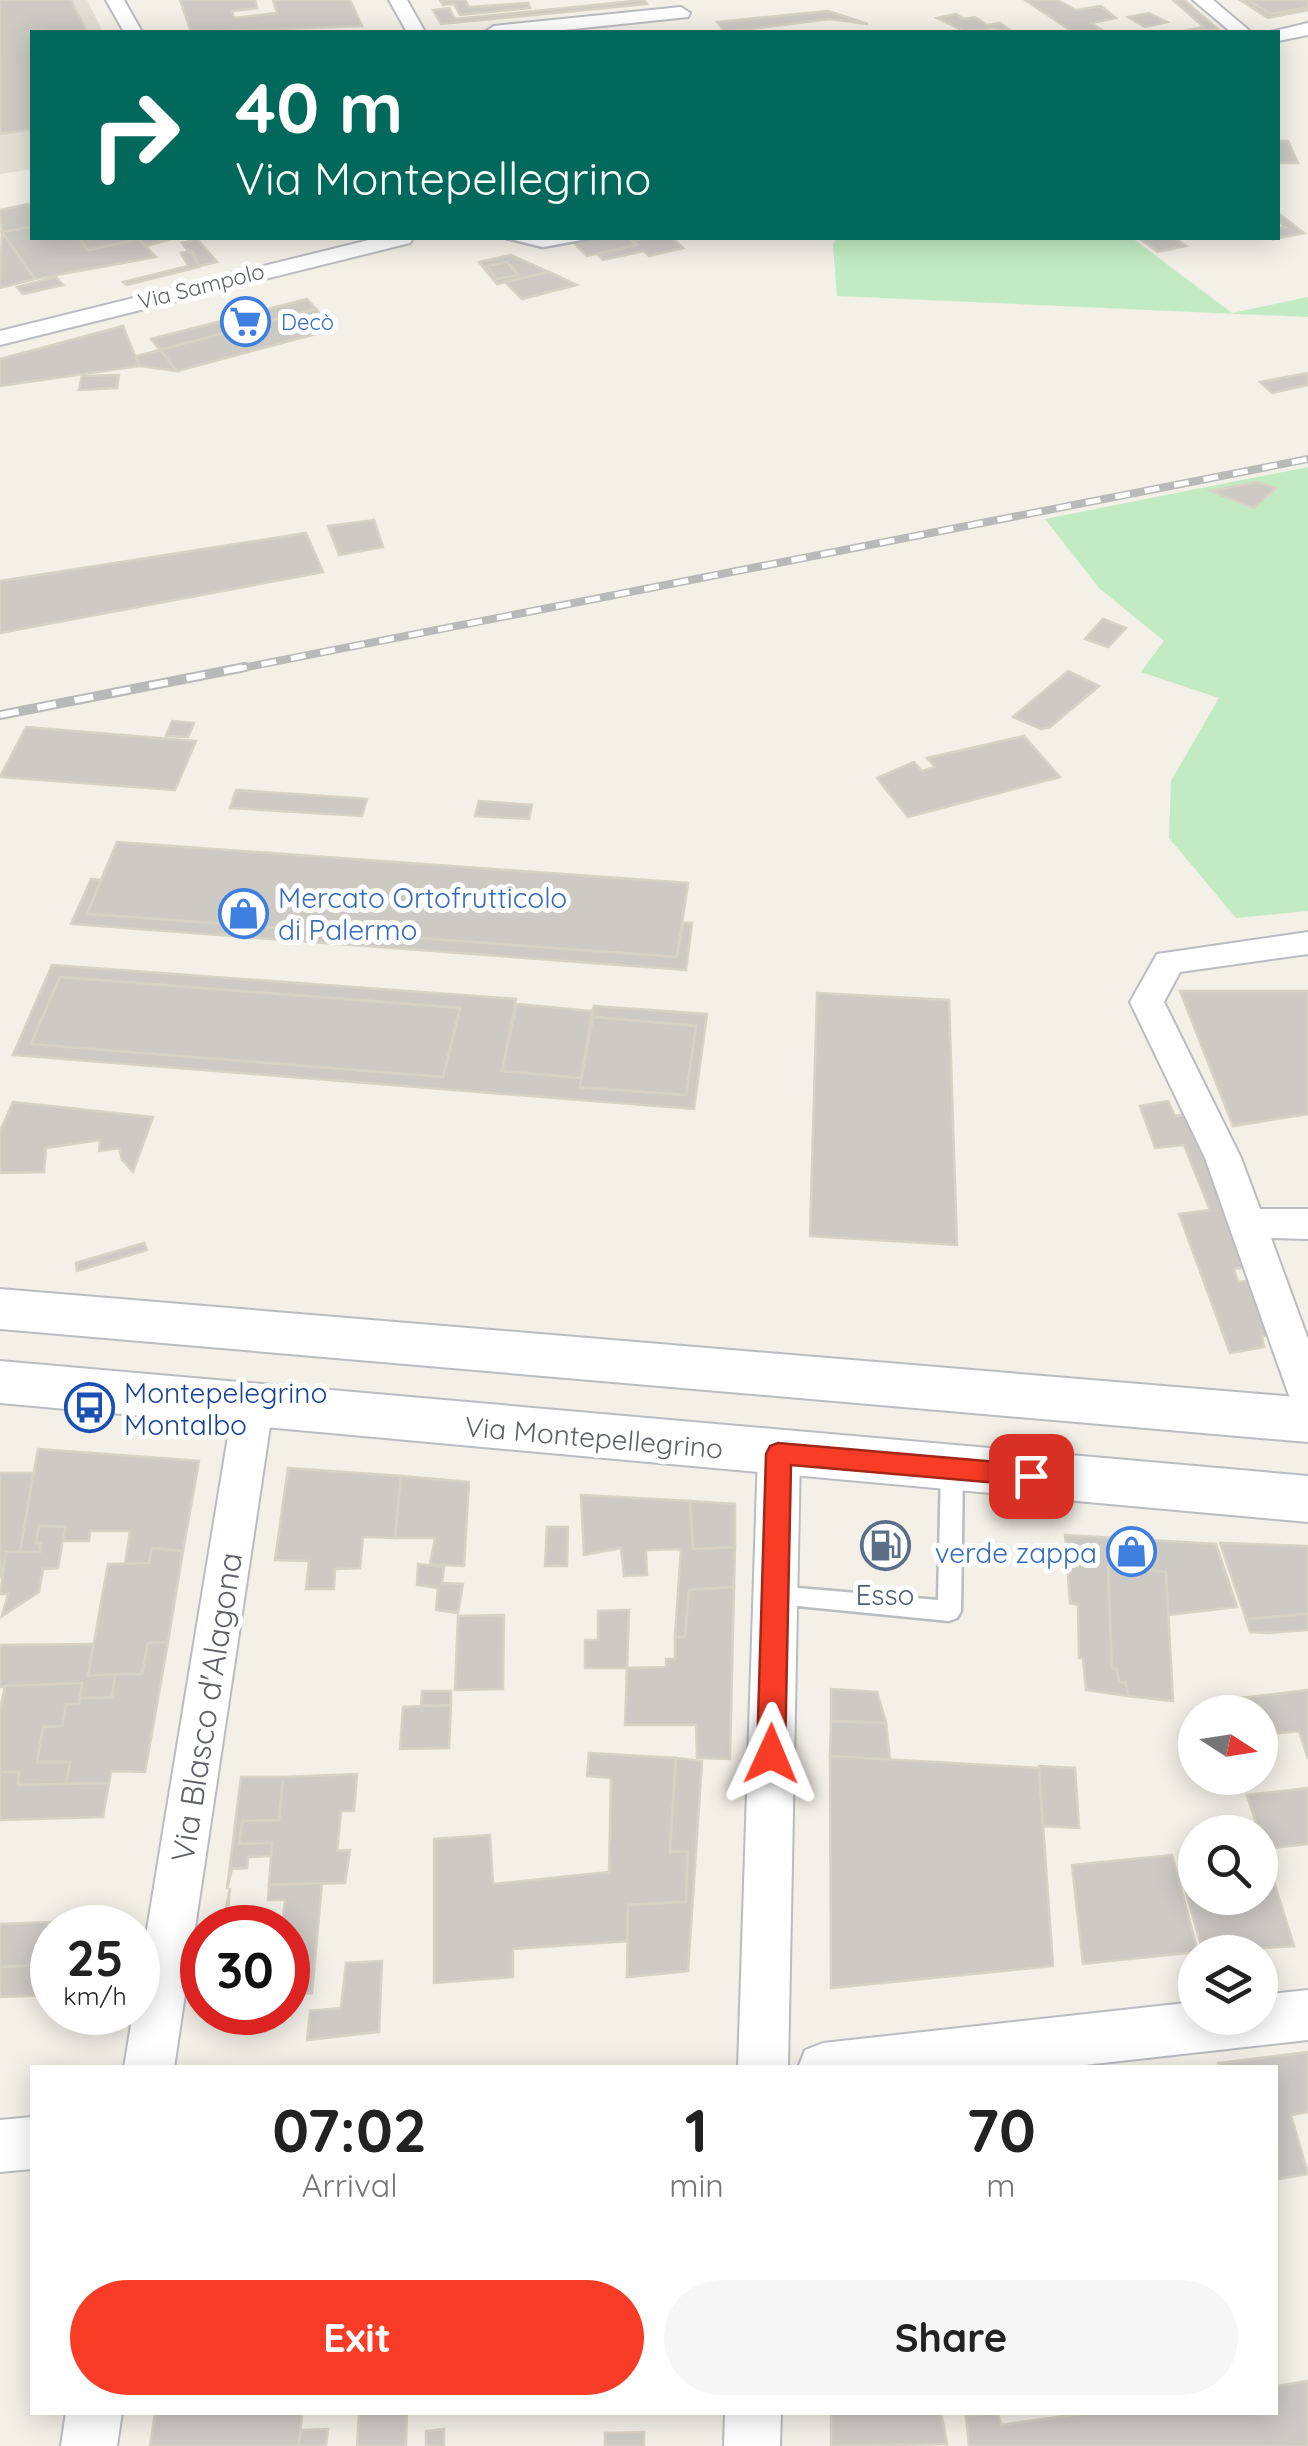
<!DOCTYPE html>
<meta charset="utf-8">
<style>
body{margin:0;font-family:Quicksand,sans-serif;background:#f6f6f6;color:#222;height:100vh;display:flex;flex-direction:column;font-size:38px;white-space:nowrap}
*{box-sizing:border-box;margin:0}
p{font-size:32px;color:#767676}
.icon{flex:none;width:55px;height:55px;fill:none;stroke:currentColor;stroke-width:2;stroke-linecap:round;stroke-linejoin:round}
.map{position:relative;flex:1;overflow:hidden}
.sheet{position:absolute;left:30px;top:2065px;width:1248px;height:350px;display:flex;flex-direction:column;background:#fff;border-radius:0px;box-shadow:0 5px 25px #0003}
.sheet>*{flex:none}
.top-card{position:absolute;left:30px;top:30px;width:1250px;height:210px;border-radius:0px;box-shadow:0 5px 25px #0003;background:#00695c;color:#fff;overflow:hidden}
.needle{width:65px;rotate:102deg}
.buttons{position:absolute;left:1178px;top:1695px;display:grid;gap:20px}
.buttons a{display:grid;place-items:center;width:100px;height:100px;border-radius:50%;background:#fff;box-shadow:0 5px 25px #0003;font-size:50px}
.speed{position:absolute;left:30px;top:1905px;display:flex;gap:20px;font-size:50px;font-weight:700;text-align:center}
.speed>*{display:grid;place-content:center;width:130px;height:130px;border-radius:50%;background:#fff;box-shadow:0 5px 25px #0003;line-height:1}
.speed small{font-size:25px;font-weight:400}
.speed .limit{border:15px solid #d22;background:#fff;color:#111}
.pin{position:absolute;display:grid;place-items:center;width:85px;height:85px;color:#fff;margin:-42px;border-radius:20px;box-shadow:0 5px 15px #0006}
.me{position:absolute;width:110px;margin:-55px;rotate:1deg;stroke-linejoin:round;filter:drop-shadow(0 0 8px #0008)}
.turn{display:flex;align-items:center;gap:35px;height:210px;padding:0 40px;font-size:45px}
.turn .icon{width:130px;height:130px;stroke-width:2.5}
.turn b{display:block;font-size:70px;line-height:85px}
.eta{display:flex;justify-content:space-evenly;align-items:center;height:170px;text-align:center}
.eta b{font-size:60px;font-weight:700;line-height:70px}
.button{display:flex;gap:20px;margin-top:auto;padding:20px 40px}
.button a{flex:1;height:115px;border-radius:60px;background:#f93c25;color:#fff;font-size:40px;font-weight:700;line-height:115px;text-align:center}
.button a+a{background:#f6f6f6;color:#222}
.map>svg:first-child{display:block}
.education{fill:#e2dfd5}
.green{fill:#c2ebc3}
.building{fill:#cdcac4;stroke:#d7d2c4;stroke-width:2.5;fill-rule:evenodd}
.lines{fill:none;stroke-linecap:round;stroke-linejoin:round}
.service-casing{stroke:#b9bcc1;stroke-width:5}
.minor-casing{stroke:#b9bcc1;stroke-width:4}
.tertiary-casing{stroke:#b9bcc1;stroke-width:4}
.service{fill:#fff;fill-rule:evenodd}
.minor{fill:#fff;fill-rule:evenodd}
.tertiary{fill:#fff;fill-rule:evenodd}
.rail-far1-casing{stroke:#b8b9b9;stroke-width:8}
.rail-casing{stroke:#b8b9b9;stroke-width:10}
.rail-far1{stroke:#fff;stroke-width:5;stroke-dasharray:15;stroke-linecap:butt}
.rail{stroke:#fff;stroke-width:6;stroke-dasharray:19;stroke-linecap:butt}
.route{fill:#f93c25;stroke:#a22718;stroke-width:2.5}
.labels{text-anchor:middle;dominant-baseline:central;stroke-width:10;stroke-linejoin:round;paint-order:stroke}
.far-street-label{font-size:22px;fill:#5e6268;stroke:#fff}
.far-shop-label{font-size:22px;fill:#366cbe;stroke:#fff;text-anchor:start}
.shop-label{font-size:28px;fill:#366cbe;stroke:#fff;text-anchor:start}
.transit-label{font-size:28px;fill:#164399;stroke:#fff;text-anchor:start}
.street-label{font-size:28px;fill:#5e6268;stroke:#fff}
.service-label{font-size:28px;fill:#4e5e75;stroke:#fff}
.near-street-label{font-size:32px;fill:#5e6268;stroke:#fff}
</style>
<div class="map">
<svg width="1308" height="2446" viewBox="0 0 1308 2446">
<rect width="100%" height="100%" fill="#f2f0e7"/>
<polygon class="education" points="0,0 87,0 103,32 32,32 32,169 0,174"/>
<g class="green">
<polygon points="836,238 1132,238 1232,313 1308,297 1308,317 837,296 833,245"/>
<polygon points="1308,467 1308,911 1236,918 1169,838 1171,781 1219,698 1141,672 1164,641 1099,588 1045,519"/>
</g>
<g class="building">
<polygon points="0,0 71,0 87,32 32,32 32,129 0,134"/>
<polygon points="180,0 255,0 257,8 232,11 234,18 277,13 273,0 350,0 362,26 191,32"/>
<polygon points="440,0 465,0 469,7 528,3 530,8 460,15 454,4 443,5"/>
<polygon points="644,0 647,4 441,24 433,10 449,8 455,19"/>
<polygon points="1025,0 1057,0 1076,10 1101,6 1116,18 1091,23 1105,32 1122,32 1073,32"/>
<polygon points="1173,0 1184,0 1218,29 1178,32 1204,27"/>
<polygon points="1240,0 1248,0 1271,14 1308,7 1308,10 1268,18"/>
<polygon points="1248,0 1308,0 1308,7 1271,14"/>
<polygon points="828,11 868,24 830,19 725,32 717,22"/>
<polygon points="1149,13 1167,22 1145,27 1128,17"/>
<polygon points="956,14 964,19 975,17 987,25 1000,23 1013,32 994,28 964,31 937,18"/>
<polygon points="1278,141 1288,141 1298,163 1278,163"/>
<polygon points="28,204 32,210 32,227 2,232 0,210"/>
<polygon points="1278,213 1304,233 1274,239 1278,228 1285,227 1278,221"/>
<polygon points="32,227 32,238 87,238 80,239 88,250 139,239 156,257 35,279 2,232"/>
<polygon points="2,232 35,279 0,288"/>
<polygon points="174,238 146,246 139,239 88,250 80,239"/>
<polygon points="569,238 629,238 637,245 587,256"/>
<polygon points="647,238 672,238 683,248 649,256 644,251 603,260 597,254 637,245 632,241"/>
<polygon points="1174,238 1186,246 1158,252 1140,239"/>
<polygon points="197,239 217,262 199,266 182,243"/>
<polygon points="192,251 199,267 127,285 123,282 188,266 181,253"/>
<path d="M511,255l38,17 -52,12 -18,-22zM507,262l11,13 -21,4 -10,-13z"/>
<polygon points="507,262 518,275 497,279 487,266"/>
<polygon points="549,272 577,285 522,299 505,282"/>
<polygon points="56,277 63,285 23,294 17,287"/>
<polygon points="307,299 316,309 160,350 151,339"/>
<polygon points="316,309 335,329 177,371 160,350"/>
<polygon points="123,326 139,366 0,386 0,359"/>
<polygon points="160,350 177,371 139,366 137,356"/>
<polygon points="1308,373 1308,385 1272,393 1260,382"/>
<polygon points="119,375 117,388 79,390 82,376"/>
<polygon points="1257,482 1276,488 1254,508 1210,491"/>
<polygon points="374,520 383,547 339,555 328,526"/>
<polygon points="306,533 323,572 0,633 0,581"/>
<polygon points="1103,619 1126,628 1108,647 1085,639"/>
<polygon points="1068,671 1099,686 1050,727 1041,729 1013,717"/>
<polygon points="172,721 194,723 188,737 166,736"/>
<polygon points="26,727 196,741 175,790 0,777"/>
<polygon points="1024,736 1060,777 908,817 877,778 914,762 922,771 935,767 927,758"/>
<polygon points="236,790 367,799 362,816 230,808"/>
<polygon points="479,801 532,805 529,819 475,816"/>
<polygon points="117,842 688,883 677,957 87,914"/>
<polygon points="91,879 101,880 87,914 677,957 683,923 692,923 686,970 71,924"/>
<path d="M52,965l464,34 -14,72 79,7 -1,9 106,8 10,-69 -103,-9 -1,-6 2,-5 113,8 -13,95 -681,-54zM60,977l400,31 -17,69 -412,-33z"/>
<polygon points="60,977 460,1008 443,1077 31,1044"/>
<polygon points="1180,991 1308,991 1308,1114 1233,1126"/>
<polygon points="817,993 949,1000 957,1245 810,1236"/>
<polygon points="517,1004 592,1011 581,1078 502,1071"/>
<polygon points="593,1017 696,1026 686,1095 580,1087"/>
<polygon points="1168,1101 1175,1116 1186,1114 1248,1267 1234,1269 1238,1282 1254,1280 1274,1335 1262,1336 1264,1347 1230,1353 1179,1214 1210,1210 1184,1145 1155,1148 1140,1106"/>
<polygon points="13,1102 153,1117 133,1172 122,1160 119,1148 99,1151 100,1140 46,1148 44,1172 0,1173 0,1131"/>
<polygon points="144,1243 147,1250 77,1271 76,1263"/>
<polygon points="38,1449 199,1461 183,1551 152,1548 149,1563 125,1564 130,1531 90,1531 89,1541 63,1541 65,1527 39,1526 36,1543 41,1543 40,1552 20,1552"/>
<polygon points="288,1468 401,1476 395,1538 363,1537 360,1568 335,1569 334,1589 306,1589 309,1561 275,1560"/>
<polygon points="0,1473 33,1473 20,1552 6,1552 0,1578"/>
<polygon points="401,1476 469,1482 464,1566 430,1564 435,1538 395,1538"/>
<polygon points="581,1495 690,1501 693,1549 735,1547 734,1587 689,1590 685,1637 675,1637 681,1549 646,1550 647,1575 624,1576 621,1548 584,1555"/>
<polygon points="690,1501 735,1504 735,1547 693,1549"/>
<polygon points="39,1526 65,1527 58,1568 43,1569 39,1592 2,1616 8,1594 0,1594 6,1552 40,1552 41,1543 36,1543"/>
<polygon points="547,1527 568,1527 567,1566 545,1566"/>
<polygon points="1065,1535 1216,1544 1237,1607 1167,1615 1166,1572 1108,1566 1112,1668 1117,1669 1119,1682 1126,1683 1128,1696 1086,1690 1083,1658 1079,1658 1078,1605 1070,1603"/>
<polygon points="1220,1543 1308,1546 1308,1614 1246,1619"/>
<polygon points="152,1548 183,1551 168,1642 148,1643 142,1674 88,1676 108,1564 149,1563"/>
<polygon points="418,1564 444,1567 442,1583 463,1584 458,1613 436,1610 438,1588 417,1585"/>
<polygon points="1108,1566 1166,1572 1173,1701 1128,1696 1126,1683 1119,1682 1117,1669 1112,1668"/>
<polygon points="734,1587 730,1759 697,1758 696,1725 625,1725 627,1668 666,1667 666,1659 675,1659 675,1637 685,1637 689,1590"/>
<polygon points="629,1610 627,1668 585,1668 585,1640 598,1640 598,1611"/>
<polygon points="1308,1614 1308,1630 1268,1633 1250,1632 1246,1619"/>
<polygon points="504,1615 503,1689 455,1690 458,1616"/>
<polygon points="168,1642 145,1772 111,1771 109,1783 66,1784 70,1762 37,1762 43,1727 62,1726 66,1704 79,1704 80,1698 112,1697 115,1674 142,1674 148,1643"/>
<polygon points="93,1644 88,1676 115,1674 112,1697 80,1698 82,1683 0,1687 0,1645"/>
<polygon points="82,1683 79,1704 66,1704 62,1726 43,1727 37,1762 70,1762 66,1784 18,1785 19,1772 0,1772 0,1710 5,1686"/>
<polygon points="831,1689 877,1692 886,1723 831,1721"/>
<polygon points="1308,1690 1308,1759 1299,1731 1260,1735 1260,1712 1226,1712 1222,1700"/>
<polygon points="422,1691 451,1691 451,1705 421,1706"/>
<polygon points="451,1705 449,1748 400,1749 403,1707"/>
<polygon points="831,1721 886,1723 890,1760 830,1756"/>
<polygon points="589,1753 676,1758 670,1852 688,1851 686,1902 628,1905 628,1941 513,1949 513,1977 434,1983 434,1839 490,1835 493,1884 609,1872 611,1778 587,1776"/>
<polygon points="830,1756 1039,1768 1053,1966 831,1988"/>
<polygon points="676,1758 702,1761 688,1971 627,1977 628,1905 686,1902 688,1851 670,1852"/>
<polygon points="1039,1766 1075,1768 1079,1828 1043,1826"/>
<polygon points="0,1772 19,1772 18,1785 109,1783 103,1817 0,1820"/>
<polygon points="357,1774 354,1811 341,1811 337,1851 350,1850 345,1883 269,1885 272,1843 239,1844 242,1821 279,1820 283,1777"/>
<polygon points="241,1777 283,1777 279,1820 242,1821 239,1844 272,1843 271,1856 248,1857 247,1868 232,1869 227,1889"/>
<polygon points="1308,1788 1308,1844 1264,1849 1247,1795"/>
<polygon points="1172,1855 1198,1952 1083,1964 1072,1865"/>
<polygon points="1268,1862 1294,1946 1203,1952 1180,1872 1195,1870 1195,1898 1260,1898 1260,1863"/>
<polygon points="322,1883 312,1993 288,1995 288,1928 282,1928 285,1900 268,1900 269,1885"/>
<polygon points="230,1888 227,1920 244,1919 243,1928 222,1928"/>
<polygon points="125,1920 124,1928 52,1928 52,1995 0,1997 0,1967 42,1965 51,1922"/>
<polygon points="51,1922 42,1965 0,1967 0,1924"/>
<polygon points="382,1961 379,2032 307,2040 310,2011 341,2008 346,1963"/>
<polygon points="1308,2052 1308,2112 1291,2115 1308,2174 1278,2179 1275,2068 1220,2068 1218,2063"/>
<polygon points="1308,2381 1308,2446 969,2446 966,2416 998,2412 1001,2425 1093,2412 1275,2412 1275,2386"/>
<polygon points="155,2412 302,2412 299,2446 150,2446"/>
<polygon points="359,2412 407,2412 406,2446 357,2446"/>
<polygon points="831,2412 941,2412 947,2444 831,2446"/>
<polygon points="328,2429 326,2446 299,2446 301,2430"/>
<polygon points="444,2429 444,2446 426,2446 426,2431"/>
<polygon points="644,2432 644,2446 605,2446 605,2433"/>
</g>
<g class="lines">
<defs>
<g id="service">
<polygon points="506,238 592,238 543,247"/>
<polygon points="952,1460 960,1462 963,1469 961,1611 957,1618 949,1621 767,1603 763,1596 767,1589 775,1586 938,1600 941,1469 944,1462"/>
</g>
<g id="minor">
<polygon points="106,0 124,0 142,32 124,32"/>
<polygon points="389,0 407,0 425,32 407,32"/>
<polygon points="1193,0 1213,0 1251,32 1231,32"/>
<polygon points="681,7 690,13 688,17 545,32 485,32 494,26"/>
<polygon points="1308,23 1308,35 1278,41 1278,32 1270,32"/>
<polygon points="377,238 413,238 410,243 0,345 0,331"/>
<polygon points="1308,932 1308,954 1180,972 1164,1002 1241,1158 1260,1209 1308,1209 1308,1239 1271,1238 1308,1339 1308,1410 1294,1405 1288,1393 1205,1158 1130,1002 1157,954"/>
<polygon points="253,1389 267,1394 273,1406 174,2068 124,2068 133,2012 138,2012 138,1984 233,1406 239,1394"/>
<polygon points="779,1436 794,1442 800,1454 788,2068 738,2068 758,1454 764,1442"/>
<polygon points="1308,1990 1308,2040 1058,2068 798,2068 805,2050 823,2043 1195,2002 1195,2018 1260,2018 1260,1995"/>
<polygon points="32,2117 32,2169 0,2172 0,2120"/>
<polygon points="66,2412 122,2412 117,2446 61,2446"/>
<polygon points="725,2412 781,2412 780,2446 724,2446"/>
</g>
<g id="tertiary">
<polygon points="0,1289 1308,1398 1308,1442 0,1329"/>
<polygon points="0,1361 1308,1476 1308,1522 0,1403"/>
</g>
</defs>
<use href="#service" class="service-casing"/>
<use href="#minor" class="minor-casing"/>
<use href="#tertiary" class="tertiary-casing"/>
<use href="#service" class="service"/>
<use href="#minor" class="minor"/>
<use href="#tertiary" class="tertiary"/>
<defs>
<polyline id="rail-far1" points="232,670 1308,459"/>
<polyline id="rail" points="0,715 245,667"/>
</defs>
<use href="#rail-far1" class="rail-far1-casing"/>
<use href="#rail" class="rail-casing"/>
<use href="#rail-far1" class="rail-far1"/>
<use href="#rail" class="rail"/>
</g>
<polygon class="route" points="778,1443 1031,1465 1040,1468 1043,1476 1040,1483 1031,1486 791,1465 785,1754 781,1763 771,1767 761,1763 757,1754 766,1454 770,1446"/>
<defs>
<symbol id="supermarket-ring" viewBox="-11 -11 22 22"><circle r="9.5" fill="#fff" stroke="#3f7fe0" stroke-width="1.5"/><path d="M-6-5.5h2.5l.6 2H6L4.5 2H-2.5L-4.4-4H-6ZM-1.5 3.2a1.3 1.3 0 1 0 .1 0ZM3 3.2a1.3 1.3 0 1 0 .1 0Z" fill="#3f7fe0"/></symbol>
<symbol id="shop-ring" viewBox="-11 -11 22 22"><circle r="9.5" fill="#fff" stroke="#3f7fe0" stroke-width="1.5"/><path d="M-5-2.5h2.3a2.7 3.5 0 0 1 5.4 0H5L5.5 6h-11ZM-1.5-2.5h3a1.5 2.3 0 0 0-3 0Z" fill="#3f7fe0"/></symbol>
<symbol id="bus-ring" viewBox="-11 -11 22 22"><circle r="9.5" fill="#fff" stroke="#1a4fb4" stroke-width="1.5"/><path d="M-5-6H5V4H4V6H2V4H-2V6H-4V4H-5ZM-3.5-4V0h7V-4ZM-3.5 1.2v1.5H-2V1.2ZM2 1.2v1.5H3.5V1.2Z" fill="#1a4fb4"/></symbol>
<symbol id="fuel-ring" viewBox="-11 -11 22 22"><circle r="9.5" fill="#fff" stroke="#5c6f8a" stroke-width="1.5"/><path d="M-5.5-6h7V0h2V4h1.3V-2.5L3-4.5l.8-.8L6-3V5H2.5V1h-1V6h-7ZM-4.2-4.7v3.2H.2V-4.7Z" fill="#5c6f8a"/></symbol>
</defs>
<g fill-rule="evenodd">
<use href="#supermarket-ring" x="218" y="294" width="55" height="55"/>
<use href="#shop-ring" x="216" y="886" width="55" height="55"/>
<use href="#bus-ring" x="62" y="1380" width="55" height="55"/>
<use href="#fuel-ring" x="858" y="1518" width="55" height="55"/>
<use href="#shop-ring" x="1104" y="1524" width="55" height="55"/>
</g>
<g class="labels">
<g class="far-street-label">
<text transform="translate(201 286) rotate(-14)">Via Sampolo</text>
</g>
<g class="far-shop-label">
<text x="281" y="322">Decò</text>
</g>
<g class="shop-label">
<text x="278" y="897">Mercato Ortofrutticolo<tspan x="278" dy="32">di Palermo</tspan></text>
<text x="1097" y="1552" text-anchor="end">verde zappa</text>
</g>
<g class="transit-label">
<text x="124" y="1392">Montepelegrino<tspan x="124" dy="32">Montalbo</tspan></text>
</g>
<g class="street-label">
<text transform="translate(594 1437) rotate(5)">Via Montepellegrino</text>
</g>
<g class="service-label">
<text x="885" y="1594">Esso</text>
</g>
<g class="near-street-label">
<text transform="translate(206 1707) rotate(-81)">Via Blasco d'Alagona</text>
</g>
</g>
</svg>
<div class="buttons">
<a><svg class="needle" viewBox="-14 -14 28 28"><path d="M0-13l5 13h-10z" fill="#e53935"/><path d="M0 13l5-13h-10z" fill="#767676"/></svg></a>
<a><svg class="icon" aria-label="search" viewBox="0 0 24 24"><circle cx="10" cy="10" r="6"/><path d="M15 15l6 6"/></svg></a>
<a><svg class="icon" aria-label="layers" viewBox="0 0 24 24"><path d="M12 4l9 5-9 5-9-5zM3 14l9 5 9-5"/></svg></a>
</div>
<div class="speed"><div>25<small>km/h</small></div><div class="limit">30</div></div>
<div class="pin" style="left:1031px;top:1476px;background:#d93025"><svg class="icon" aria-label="arrive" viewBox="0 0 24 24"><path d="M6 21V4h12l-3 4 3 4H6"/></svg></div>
<svg class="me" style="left:771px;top:1754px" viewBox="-20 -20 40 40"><path d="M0-17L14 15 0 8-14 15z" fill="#f93c25" stroke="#fff" stroke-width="4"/></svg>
<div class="top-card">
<div class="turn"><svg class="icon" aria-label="right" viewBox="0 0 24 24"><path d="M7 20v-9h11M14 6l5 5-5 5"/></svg><div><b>40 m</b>Via Montepellegrino</div></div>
</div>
<section class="sheet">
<div class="eta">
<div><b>07:02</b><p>Arrival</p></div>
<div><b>1</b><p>min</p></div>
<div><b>70</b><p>m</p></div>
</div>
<div class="button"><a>Exit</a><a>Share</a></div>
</section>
</div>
